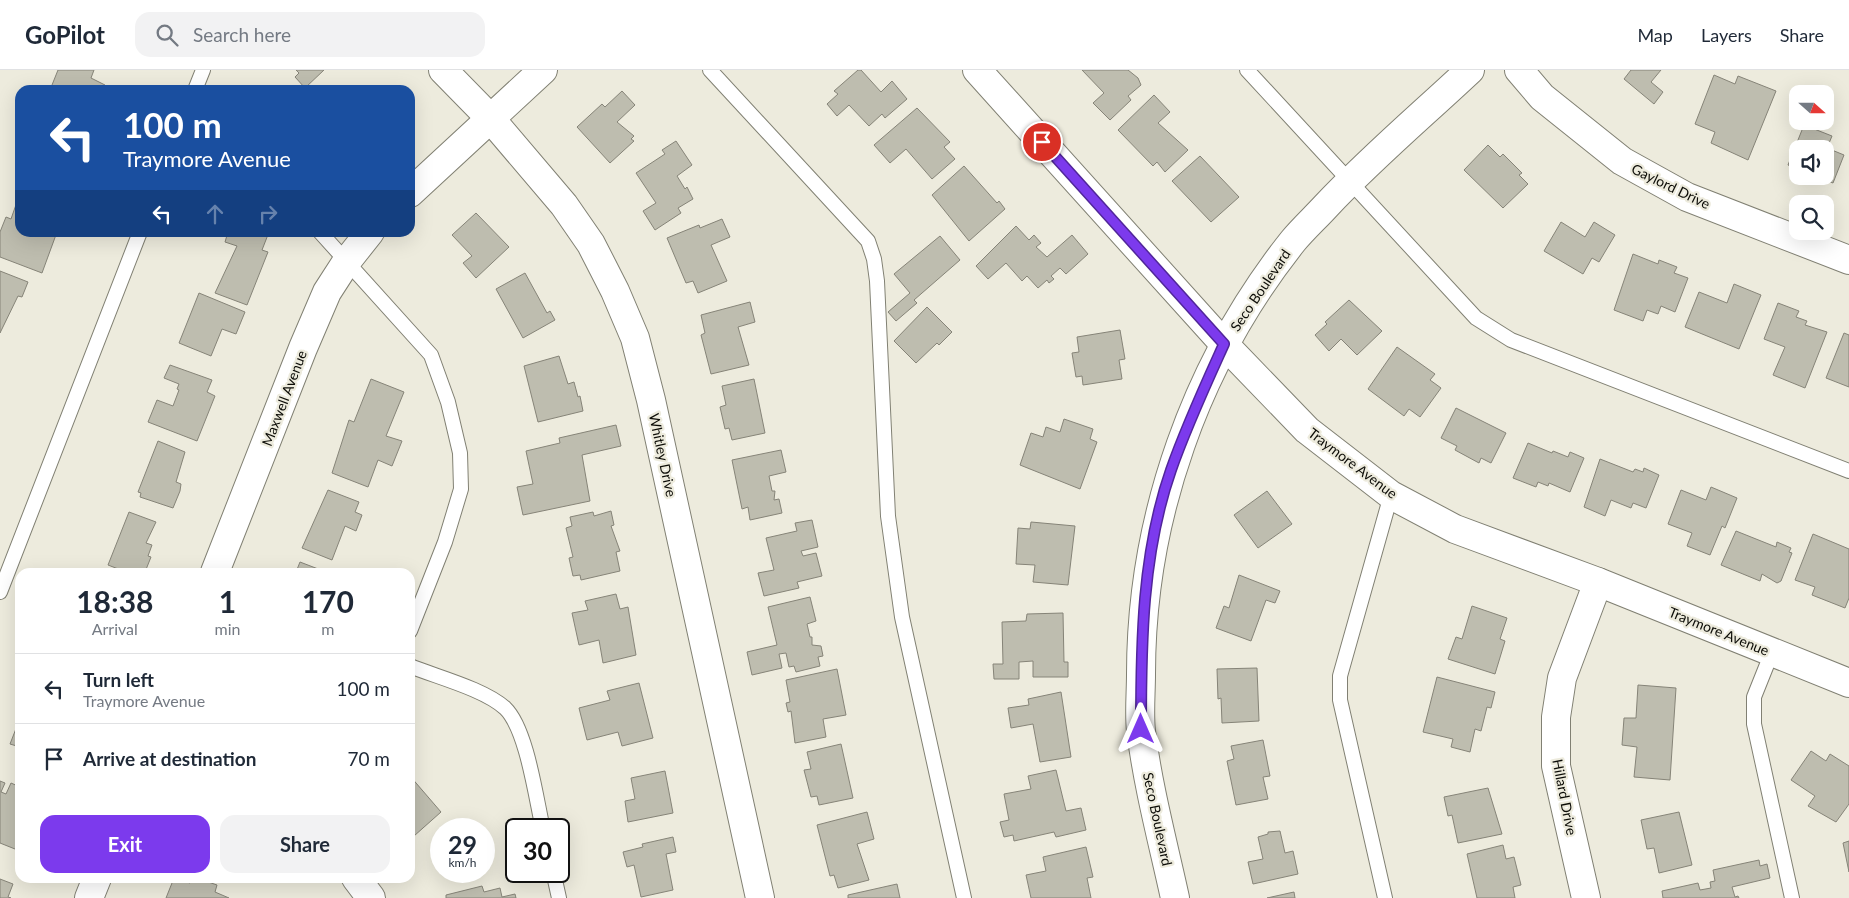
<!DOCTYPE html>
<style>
body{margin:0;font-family:Lato,sans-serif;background:#f2f2f3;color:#1f2937;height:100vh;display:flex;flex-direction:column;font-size:19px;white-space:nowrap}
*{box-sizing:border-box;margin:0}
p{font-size:16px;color:#747a83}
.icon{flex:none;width:28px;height:28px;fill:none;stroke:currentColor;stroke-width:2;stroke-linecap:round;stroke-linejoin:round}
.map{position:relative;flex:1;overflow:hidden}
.side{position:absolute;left:15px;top:498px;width:400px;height:315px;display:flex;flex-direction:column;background:#fff;border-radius:15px;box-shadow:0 5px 20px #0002}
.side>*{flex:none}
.top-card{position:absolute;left:15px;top:15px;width:400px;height:152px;border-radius:15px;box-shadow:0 5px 20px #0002;background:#1a4fa0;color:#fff;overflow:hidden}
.needle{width:32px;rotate:111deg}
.fabs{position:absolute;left:1789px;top:15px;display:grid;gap:10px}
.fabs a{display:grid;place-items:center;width:45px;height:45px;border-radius:10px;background:#fff;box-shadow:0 5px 20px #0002;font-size:25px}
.speed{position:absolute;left:430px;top:748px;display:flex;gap:10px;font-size:25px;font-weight:700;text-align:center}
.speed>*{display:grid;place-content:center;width:65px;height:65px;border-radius:50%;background:#fff;box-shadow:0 5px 20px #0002;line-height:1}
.speed small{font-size:12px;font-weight:400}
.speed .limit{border:2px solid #111;border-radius:8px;background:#fff;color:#111}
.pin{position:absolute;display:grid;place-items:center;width:42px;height:42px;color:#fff;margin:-21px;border:2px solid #fff;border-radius:50%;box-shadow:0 1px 5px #0007}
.me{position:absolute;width:55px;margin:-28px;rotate:0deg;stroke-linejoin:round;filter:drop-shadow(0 0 4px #0008)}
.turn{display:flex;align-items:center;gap:18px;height:105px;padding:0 25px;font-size:22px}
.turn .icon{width:65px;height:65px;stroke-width:2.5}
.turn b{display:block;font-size:35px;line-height:42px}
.lanes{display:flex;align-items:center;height:48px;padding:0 25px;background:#0003;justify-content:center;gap:25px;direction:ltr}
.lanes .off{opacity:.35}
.eta{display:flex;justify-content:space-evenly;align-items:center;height:85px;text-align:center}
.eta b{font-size:30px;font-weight:700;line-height:35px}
.cta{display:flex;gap:10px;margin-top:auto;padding:10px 25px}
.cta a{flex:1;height:58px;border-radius:15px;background:#7c3aed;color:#fff;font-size:20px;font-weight:700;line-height:58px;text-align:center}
.cta a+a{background:#f2f2f3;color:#1f2937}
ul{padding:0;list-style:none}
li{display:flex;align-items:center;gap:15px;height:70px;padding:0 25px;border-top:1px solid #e0e1e3}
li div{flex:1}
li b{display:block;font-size:19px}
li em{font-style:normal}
header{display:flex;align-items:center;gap:30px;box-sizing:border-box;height:70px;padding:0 25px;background:#fff;border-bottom:1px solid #e0e1e3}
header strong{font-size:24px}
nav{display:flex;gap:28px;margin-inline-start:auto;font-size:18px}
.search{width:350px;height:45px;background:#f2f2f3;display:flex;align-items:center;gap:12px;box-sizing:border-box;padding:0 18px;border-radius:15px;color:#747a83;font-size:19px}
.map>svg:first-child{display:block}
.building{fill:#bebdaf;stroke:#868478}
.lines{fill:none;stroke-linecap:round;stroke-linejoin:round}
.service-casing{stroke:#818073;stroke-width:16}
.minor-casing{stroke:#818073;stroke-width:30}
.service{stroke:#fff;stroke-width:14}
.minor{stroke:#fff;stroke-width:28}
.route-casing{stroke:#51269a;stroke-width:12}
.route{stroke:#7c3aed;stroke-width:9}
.labels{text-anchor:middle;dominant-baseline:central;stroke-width:4.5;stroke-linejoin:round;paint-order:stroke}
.street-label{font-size:14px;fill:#0c0c07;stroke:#edebdd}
</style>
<header>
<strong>GoPilot</strong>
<div class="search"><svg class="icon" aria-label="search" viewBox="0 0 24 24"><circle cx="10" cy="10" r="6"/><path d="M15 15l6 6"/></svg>Search here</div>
<nav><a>Map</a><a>Layers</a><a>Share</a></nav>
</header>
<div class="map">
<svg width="1849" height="828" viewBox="0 0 1849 828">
<rect width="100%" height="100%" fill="#edebdd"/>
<g class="building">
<polygon points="58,0 94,0 91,8 105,15 103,20 50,20"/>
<polygon points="296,0 324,0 305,18 295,7 299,3"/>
<polygon points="858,0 861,0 881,22 892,11 907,29 885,48 882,44 869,56 849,35 837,46 827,34 838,24 834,21"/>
<polygon points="1082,0 1128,0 1138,8 1141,15 1128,26 1131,30 1110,50 1093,33 1104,23"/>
<polygon points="1631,0 1661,0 1651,12 1663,22 1654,34 1624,9"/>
<polygon points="1714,5 1735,14 1738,6 1776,21 1748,90 1711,73 1715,62 1695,54"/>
<polygon points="622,21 635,35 617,52 634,66 631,69 634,71 610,93 577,57 602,34 605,37"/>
<polygon points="1154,25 1170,42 1158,53 1188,80 1165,102 1157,92 1153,96 1118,60"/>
<polygon points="917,38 950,72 944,77 955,89 932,109 906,79 890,93 874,75"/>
<polygon points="1804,55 1832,66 1827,78 1844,85 1833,113 1816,106 1825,106 1825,79 1798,79 1798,99 1788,95"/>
<polygon points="676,71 692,95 677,106 685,119 687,117 693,129 678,138 681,143 655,160 643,141 656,133 636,103 665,84 662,80"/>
<polygon points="1488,75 1500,87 1503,84 1522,103 1519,105 1528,114 1503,138 1464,100"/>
<polygon points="1200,86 1239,127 1211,152 1172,111"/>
<polygon points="964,96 997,133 999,131 1005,139 969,171 932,125"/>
<polygon points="18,129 20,129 20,162 57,162 42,203 0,187 0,162 6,147 11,149"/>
<polygon points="476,143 509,177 476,208 463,193 472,186 452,165"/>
<polygon points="722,149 730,167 711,175 727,211 698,223 693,211 686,213 667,168 699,155 700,158"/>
<polygon points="1561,152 1585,167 1594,152 1615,165 1599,192 1592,188 1583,204 1544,181"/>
<polygon points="1016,156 1029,170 1034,165 1041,173 1036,177 1047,187 1072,165 1088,184 1066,204 1060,198 1051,206 1054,209 1049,213 1047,210 1038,218 1027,206 1022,211 1006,193 988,209 976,196"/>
<polygon points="228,162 269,162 262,180 268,182 247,235 215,223 237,176 225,172"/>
<polygon points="940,166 960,190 914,230 917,233 896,251 888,242 910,223 894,204"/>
<polygon points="1633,184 1658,194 1659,190 1677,197 1674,203 1688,208 1675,242 1661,236 1658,244 1647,240 1643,251 1614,240"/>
<polygon points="0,201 28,212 22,227 18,226 0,263"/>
<polygon points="525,203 547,243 550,241 555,250 523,268 496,219"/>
<polygon points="1734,214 1761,225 1739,279 1685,257 1699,222 1727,233"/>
<polygon points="199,223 245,242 236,264 222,259 211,286 179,273"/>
<polygon points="1349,230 1382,261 1357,285 1341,269 1329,281 1315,265 1327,254 1325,252"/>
<polygon points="750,232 755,252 738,257 749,295 711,304 701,265 705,263 701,245"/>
<polygon points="1778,233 1799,241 1796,247 1807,251 1805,255 1827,262 1805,318 1773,305 1785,277 1764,269"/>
<polygon points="927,237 952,262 939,275 937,273 916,293 894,271"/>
<polygon points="1120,260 1125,289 1119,290 1122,309 1083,315 1082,306 1076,307 1072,283 1079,282 1077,267"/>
<polygon points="1844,263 1849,265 1849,317 1826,308"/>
<polygon points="1397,277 1435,304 1430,310 1441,318 1420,347 1409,339 1404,346 1368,319"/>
<polygon points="559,286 568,314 574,312 578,327 580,326 583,341 538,352 524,296"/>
<polygon points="170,295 212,310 207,322 215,326 197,371 148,352 157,330 173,336 179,320 177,319 179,314 164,308"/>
<polygon points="371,309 404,322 386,366 402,371 392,396 378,390 368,417 332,403 349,350 354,352"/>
<polygon points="754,309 765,363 732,370 729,358 725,359 720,337 726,335 722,316"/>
<polygon points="1456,338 1506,363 1491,393 1481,388 1479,393 1455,380 1457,376 1441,368"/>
<polygon points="1064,349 1093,359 1090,369 1097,372 1080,419 1020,395 1031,363 1043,367 1046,357 1060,362"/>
<polygon points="616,355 621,376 582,385 590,431 523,445 517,417 533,414 526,381 560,373 559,368"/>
<polygon points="158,371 185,382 176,412 181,414 180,421 173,438 140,427 141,423 138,422"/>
<polygon points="1528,373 1552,383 1553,381 1568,387 1570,382 1584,388 1570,422 1549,413 1548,416 1538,412 1536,417 1513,408"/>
<polygon points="781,380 786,402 769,406 772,421 775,421 774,430 779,429 782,443 750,450 748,437 742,439 732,390"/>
<polygon points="1600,389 1633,402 1635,399 1643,402 1644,398 1659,405 1646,438 1633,433 1631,438 1611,430 1605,446 1584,437"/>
<polygon points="1711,417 1737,428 1725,458 1722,456 1710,485 1687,476 1692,463 1668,454 1681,420 1706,430"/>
<polygon points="328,420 359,432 355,442 362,445 356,461 345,456 332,490 302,478"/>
<polygon points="1267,421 1292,454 1258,478 1234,445"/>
<polygon points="611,441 614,455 611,456 620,481 616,482 620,501 581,510 580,505 573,506 569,488 573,487 566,458 572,456 570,447 593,442 594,446"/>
<polygon points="129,442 156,452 146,473 152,475 148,486 151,487 145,502 126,502 108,495"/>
<polygon points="812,450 818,477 801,481 803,486 816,483 822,506 797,512 799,518 764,526 758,503 774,500 766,468 797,461 795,453"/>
<polygon points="1031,452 1075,456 1068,515 1033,512 1035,495 1016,494 1018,458 1030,459"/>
<polygon points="1736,461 1776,477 1777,472 1791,478 1789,482 1792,483 1781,511 1777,513 1762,504 1760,511 1721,495"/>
<polygon points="1813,464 1849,479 1849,528 1845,538 1812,525 1815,517 1795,510"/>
<polygon points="300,492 326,502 296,502"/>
<polygon points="1239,505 1280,521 1275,533 1266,530 1251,571 1216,558 1224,536 1229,538"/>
<polygon points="616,524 620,539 628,537 636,585 603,593 599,570 579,575 572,543 588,540 585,531"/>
<polygon points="810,527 816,551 807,554 810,567 812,567 812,575 821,576 823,586 818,587 820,596 796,602 794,596 789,597 786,583 779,584 782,598 752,605 747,582 777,575 768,537"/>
<polygon points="1472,536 1507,548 1500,569 1505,571 1495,604 1448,589 1456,567 1462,569"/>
<polygon points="1063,543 1064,592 1068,592 1068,607 1033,607 1033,591 1019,592 1019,609 994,609 993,594 1003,594 1002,552 1026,551 1027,544"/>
<polygon points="1257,598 1259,651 1222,653 1221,628 1218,629 1217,599"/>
<polygon points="837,599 846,645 823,649 826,667 795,673 791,641 788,642 786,633 790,632 786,610"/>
<polygon points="1437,607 1495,622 1491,638 1487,637 1481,661 1475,659 1470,682 1451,677 1453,669 1423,662"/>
<polygon points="639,613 653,668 622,676 618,662 587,670 579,638 610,630 607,621"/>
<polygon points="1638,615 1676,618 1670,710 1634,707 1637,677 1622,675 1624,648 1636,648"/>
<polygon points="1061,622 1071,687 1040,692 1033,654 1011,658 1008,638 1029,635 1028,629"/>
<polygon points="19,651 20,651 20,677 10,674"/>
<polygon points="1263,670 1270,706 1263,707 1268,729 1236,735 1227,691 1234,689 1231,676"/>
<polygon points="841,674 853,728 819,735 817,726 811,727 804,700 811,699 807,682"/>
<polygon points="1811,681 1826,691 1830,684 1849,696 1849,734 1836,752 1808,736 1815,726 1791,710"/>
<polygon points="1056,700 1066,741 1081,738 1086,760 1056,767 1054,762 1014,771 1013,765 1004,767 1000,752 1009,750 1004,724 1031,719 1028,706"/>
<polygon points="665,701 673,743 628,752 625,731 635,729 631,708"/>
<polygon points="410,706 441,742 414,766 410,762"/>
<polygon points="0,711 5,713 1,722 6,724 11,713 20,717 20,781 0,773"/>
<polygon points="1488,718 1502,764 1458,773 1452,745 1448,746 1444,727"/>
<polygon points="867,742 874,769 857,774 869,810 838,818 834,805 830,806 817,755"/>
<polygon points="1679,742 1692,795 1659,803 1654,778 1647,779 1641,750"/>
<polygon points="1280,761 1285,783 1293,781 1298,804 1253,814 1248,792 1263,789 1258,767 1268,764 1268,762"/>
<polygon points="673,767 676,782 666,784 673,820 641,827 634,795 627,797 623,782 643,777 642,774"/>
<polygon points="1849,771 1849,802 1843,773"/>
<polygon points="1503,775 1506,789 1514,787 1521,815 1513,817 1515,828 1477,828 1467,784"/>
<polygon points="1086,777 1093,807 1087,808 1091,828 1031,828 1026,805 1046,801 1043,787"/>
<polygon points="1759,790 1760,796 1767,794 1770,808 1732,817 1735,827 1738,826 1739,828 1663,828 1662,821 1698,813 1700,820 1711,818 1710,812 1715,811 1713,800"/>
<polygon points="174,808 190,813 192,808 197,808 217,815 215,822 229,828 166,828"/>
<polygon points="0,809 13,814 8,827 11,828 0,828"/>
<polygon points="897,814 900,828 848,828 848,825"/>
<polygon points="482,816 484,822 500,818 502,827 515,824 516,828 446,828 446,825"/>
<polygon points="1294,822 1295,828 1267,828"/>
</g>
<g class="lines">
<defs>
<g id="service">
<polyline points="710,0 868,171 874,189 877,211 888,446 902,547 964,828"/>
<polyline points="1247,0 1476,248 1511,270 1849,401"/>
<polyline points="195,20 203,0"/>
<polyline points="320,162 431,285 448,332 460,383 461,419 445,472 410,561"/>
<polyline points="0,522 140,162"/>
<polyline points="1772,582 1754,627 1754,654 1792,828"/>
<path d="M410,596c27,11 74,23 95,42 22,21 31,91 38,121"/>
<polyline points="553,801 559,828"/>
<polyline points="1385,828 1340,630 1340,606 1391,425"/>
</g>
<g id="minor">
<polyline points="443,0 490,48 564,135 591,174 615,221 635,268 651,330 760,828"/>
<polyline points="977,0 1224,274 1307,360 1391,425 1455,459 1598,512 1849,613"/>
<polyline points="1519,0 1542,27 1622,91 1687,127 1849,190"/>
<polyline points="410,123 543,0"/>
<polyline points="215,502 303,278 327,222 347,191 370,162"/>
<polyline points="356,808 371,828"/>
<polyline points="89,828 97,808"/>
<path d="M1175,828c-12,-55 -27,-111 -34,-167 -2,-18 0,-38 0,-57 0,-156 55,-311 152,-433 10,-12 22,-23 33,-35 45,-48 96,-91 144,-136"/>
<polyline points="1586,828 1556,696 1556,647 1562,608 1598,512"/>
</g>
</defs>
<use href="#service" class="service-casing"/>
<use href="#minor" class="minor-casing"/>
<use href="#service" class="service"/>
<use href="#minor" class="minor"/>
</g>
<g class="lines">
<defs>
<path id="route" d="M1042,72l182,202c-19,42 -38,83 -53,126 -29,83 -30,172 -30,259"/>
</defs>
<use href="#route" class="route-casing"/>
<use href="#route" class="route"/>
</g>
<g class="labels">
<g class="street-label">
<text transform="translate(1671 116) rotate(26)">Gaylord Drive</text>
<text transform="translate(1260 220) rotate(-56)">Seco Boulevard</text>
<text transform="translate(284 328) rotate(-69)">Maxwell Avenue</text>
<text transform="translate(663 385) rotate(78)">Whitley Drive</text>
<text transform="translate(1353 393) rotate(37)">Traymore Avenue</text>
<text transform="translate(1719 561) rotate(22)">Traymore Avenue</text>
<text transform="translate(1565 727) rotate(79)">Hillard Drive</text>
<text transform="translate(1158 749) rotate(78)">Seco Boulevard</text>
</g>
</g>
</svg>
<div class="fabs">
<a><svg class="needle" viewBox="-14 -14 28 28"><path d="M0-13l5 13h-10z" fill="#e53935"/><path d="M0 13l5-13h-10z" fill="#747a83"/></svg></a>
<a><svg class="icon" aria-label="sound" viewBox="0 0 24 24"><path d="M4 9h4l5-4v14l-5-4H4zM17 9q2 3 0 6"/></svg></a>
<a><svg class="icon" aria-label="search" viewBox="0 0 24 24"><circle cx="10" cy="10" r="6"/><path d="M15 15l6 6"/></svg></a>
</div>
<div class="speed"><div>29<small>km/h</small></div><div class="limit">30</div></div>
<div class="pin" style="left:1042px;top:72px;background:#d93025"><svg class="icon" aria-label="arrive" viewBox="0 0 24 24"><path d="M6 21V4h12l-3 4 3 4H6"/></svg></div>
<svg class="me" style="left:1141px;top:659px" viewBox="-20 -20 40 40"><path d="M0-17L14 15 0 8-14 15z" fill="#7c3aed" stroke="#fff" stroke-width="4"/></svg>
<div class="top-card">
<div class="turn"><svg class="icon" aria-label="left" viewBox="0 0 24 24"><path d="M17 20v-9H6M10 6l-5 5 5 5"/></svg><div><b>100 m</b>Traymore Avenue</div></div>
<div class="lanes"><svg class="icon" aria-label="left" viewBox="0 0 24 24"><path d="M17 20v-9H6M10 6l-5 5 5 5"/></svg><svg class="icon off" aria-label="ahead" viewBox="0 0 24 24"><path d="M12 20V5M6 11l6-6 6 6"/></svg><svg class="icon off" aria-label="right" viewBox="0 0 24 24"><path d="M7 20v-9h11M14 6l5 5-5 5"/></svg></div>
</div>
<section class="side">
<div class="eta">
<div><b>18:38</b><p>Arrival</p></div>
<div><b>1</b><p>min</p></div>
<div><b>170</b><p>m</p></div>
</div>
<ul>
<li><svg class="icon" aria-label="left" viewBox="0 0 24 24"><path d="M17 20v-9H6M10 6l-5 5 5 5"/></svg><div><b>Turn left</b><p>Traymore Avenue</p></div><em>100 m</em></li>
<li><svg class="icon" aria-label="arrive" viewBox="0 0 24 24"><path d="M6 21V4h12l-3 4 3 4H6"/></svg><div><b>Arrive at destination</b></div><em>70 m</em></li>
</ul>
<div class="cta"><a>Exit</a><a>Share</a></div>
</section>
</div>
